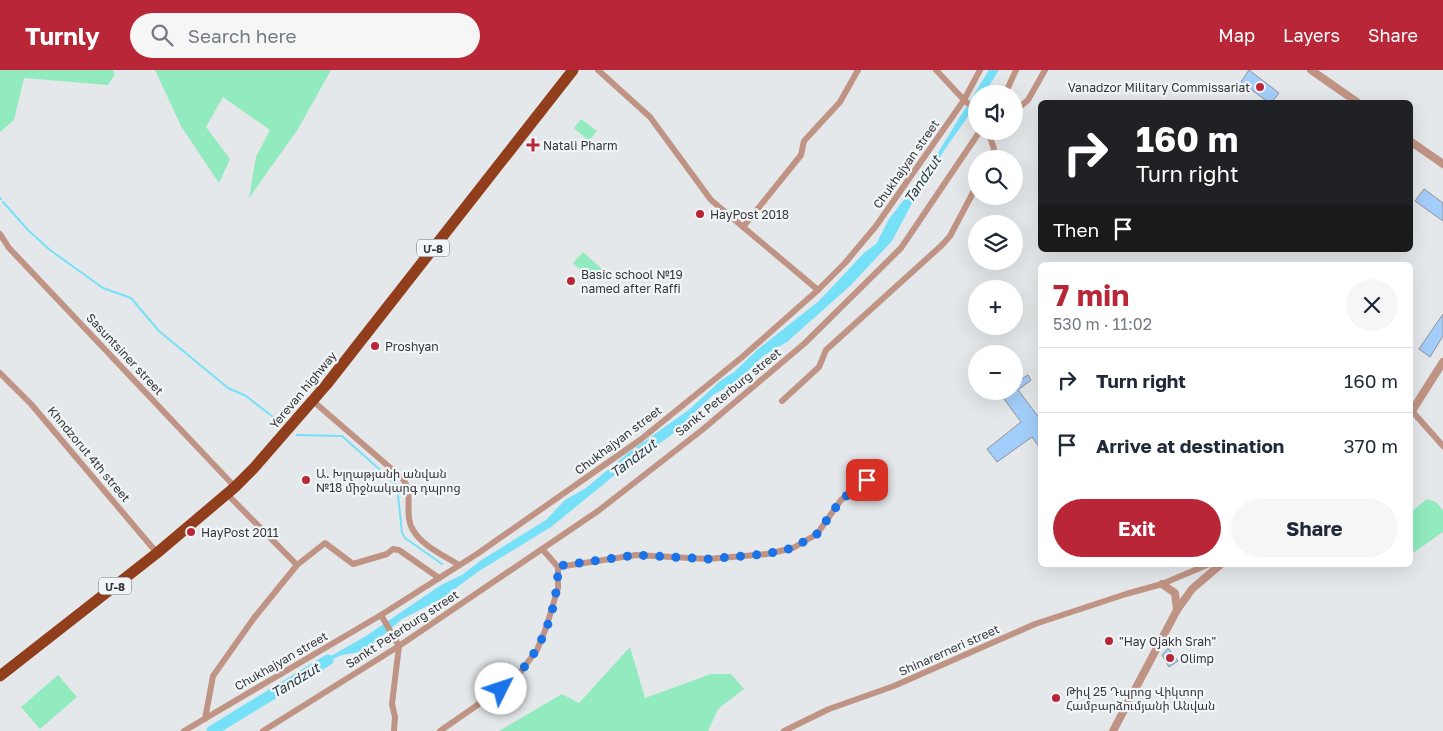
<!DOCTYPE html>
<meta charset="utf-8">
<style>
body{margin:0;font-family:"Golos Text","Noto Sans Armenian",sans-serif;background:#f6f6f7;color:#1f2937;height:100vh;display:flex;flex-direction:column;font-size:19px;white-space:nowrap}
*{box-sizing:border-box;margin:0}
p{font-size:16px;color:#747a83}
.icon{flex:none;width:28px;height:28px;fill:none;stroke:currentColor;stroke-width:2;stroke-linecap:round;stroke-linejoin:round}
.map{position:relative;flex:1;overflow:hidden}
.drawer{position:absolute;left:1038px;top:192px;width:375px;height:305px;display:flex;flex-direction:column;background:#fff;border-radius:8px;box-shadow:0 5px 20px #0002}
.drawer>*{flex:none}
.guide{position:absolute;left:1038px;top:30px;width:375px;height:152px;border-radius:8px;box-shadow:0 5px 20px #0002;background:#202124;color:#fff;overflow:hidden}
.fabs{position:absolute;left:968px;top:15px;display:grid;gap:10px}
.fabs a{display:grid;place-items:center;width:55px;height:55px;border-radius:50%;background:#fff;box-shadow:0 5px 20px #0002;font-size:25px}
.pin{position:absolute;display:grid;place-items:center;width:42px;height:42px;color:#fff;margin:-21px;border-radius:10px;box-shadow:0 2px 8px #0006}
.me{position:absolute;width:55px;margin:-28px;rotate:49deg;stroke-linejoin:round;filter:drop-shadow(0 0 4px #0008)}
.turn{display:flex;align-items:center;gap:18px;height:105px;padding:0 15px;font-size:22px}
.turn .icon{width:65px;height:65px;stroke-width:2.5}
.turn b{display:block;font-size:35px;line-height:42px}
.then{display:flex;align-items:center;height:48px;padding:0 15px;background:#0003;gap:10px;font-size:19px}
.round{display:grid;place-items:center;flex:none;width:52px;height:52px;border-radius:26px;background:#f6f6f7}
.headline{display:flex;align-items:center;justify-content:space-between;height:85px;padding:0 15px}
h1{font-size:30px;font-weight:700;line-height:38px;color:#b82637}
.primary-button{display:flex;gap:10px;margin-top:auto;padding:10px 15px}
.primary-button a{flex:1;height:58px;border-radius:30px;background:#b82637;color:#fff;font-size:20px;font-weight:700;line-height:58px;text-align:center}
.primary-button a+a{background:#f6f6f7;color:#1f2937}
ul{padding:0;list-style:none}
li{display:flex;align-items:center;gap:15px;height:65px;padding:0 15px;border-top:1px solid #e0e1e3}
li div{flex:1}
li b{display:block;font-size:19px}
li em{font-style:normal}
header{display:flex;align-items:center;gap:30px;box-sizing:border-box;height:70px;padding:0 25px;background:#b82637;color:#fff}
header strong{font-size:24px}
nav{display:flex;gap:28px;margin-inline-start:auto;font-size:18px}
.search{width:350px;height:45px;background:#f6f6f7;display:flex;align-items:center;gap:12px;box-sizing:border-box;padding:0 18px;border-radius:28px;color:#747a83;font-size:19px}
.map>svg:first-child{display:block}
.green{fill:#91ebbe}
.water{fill:#76e0f9}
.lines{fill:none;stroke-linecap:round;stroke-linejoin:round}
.stream{stroke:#76e0f9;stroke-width:2}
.river{stroke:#76e0f9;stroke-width:11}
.building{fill:#a3cdfa;stroke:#909295}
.minor{stroke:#c09484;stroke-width:6}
.tertiary{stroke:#c09484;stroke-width:8}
.trunk{stroke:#903e1b;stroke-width:11}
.route{stroke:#1a73e8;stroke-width:9;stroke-dasharray:0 16.2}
.poi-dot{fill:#b82637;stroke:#f2f5f7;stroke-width:2}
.labels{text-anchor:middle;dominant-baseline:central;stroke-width:4.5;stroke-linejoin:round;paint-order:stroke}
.shield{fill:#f2f5f7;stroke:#6e6f71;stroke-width:1}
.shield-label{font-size:11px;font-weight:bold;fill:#353637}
.poi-label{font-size:12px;fill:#353637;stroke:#f2f5f7;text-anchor:start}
.street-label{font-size:12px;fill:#353637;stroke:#f2f5f7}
.water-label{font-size:14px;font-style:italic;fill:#253d43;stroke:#f2f5f7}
</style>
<header>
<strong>Turnly</strong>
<div class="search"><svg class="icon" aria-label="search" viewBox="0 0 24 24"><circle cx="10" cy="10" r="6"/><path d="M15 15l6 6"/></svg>Search here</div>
<nav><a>Map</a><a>Layers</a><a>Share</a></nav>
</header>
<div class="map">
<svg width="1443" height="661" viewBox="0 0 1443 661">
<rect width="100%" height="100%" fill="#e5e8ea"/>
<g class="green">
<polygon points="0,0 113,0 115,4 108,15 24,8 14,50 0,62"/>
<polygon points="155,0 331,0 298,59 249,128 256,87 270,60 223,27 206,57 230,89 219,113 181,56"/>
<polygon points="581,49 597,61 589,71 574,58"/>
<polygon points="583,182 603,200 593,211 573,193"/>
<polygon points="1427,429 1436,432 1443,440 1443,462 1410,485 1410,443"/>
<polygon points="630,577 645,628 711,604 731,604 744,619 718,639 708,661 499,661 562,624 579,633"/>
<polygon points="58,605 77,627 40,659 21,637"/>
</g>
<polygon class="water" points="989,0 999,0 984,24 976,24 976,35 943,82 929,109 919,120 892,171 851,215 787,272 763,286 738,311 713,325 670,366 626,396 551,457 479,501 441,529 402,549 374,573 359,582 342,585 316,597 317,594 366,566 441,515 462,505 480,491 546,450 565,430 586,418 628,383 690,339 720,311 734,302 757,280 819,231 865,182 876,174 889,149 929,97"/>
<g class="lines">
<g class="stream">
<polyline points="0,128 1,129"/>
<polyline points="3,132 29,161 50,180 103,218 131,228 159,261 228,318 246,326 281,353"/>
<polyline points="297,365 342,366 397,415 402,463 405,468 442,494"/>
</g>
<polyline class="river" points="212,661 328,590"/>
</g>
<g class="building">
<polygon points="1249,0 1279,23 1272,32 1268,32 1241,12"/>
<polygon points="1424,119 1443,133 1443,151 1415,131"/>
<polygon points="1443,244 1443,266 1430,287 1419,279"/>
<polygon points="1028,305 1031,310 1018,320 1040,349 1040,378 1032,367 997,392 987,379 1021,352 998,321 1014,321 1014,314"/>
<polygon points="1168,578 1178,591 1169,597 1162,585"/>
</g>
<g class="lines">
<g class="minor">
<polyline points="598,0 650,47 711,130 818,220"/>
<polyline points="936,0 964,30 976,40"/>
<polyline points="1005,24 1016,0"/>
<polyline points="1014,42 1028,30 1045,0"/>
<polyline points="988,61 994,79 990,89"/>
<polyline points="743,157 801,85 804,71 840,32 858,0"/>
<polyline points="0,164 9,178 235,417"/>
<polyline points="0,303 31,334 157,483"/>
<path d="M313,331l89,77c13,15 1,37 11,52 9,16 32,26 46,35"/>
<polyline points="782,331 819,297 826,280 942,175 950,166 976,117"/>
<polyline points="1412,341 1443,376"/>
<polyline points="227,424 297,495 325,473 353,494 387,484 393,479 399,480 439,508"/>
<polyline points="558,497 636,485 708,489 767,484 793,478 817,464 841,430 880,400"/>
<polyline points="381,545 399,576 392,634 395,647 394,661"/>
<polyline points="205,649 213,606 254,548 297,495"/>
<polyline points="184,661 381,545 477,484 640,370 741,288 818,220 845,193 876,156 964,30 980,0"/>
<polyline points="263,661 399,576 598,441 702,360 805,273 901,178 980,61"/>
<polyline points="440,661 515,609 537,580 546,558 558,518 558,497 543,480"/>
<polyline points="784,661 829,639 894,616 1035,554 1126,524 1162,514 1207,495"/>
</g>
<g class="tertiary">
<polyline points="1311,0 1357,32"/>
<polyline points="1410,71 1443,94"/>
<polyline points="1410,344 1443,292"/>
<polyline points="1162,514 1175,523 1177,540"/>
<polyline points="1113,661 1177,540 1192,519 1220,495"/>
</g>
<polyline class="trunk" points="0,606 157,483 235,417 254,398 327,314 573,0"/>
</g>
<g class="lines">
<path class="route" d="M501,619c38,-27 57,-77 57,-123l78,-11 72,4 58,-5 27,-6 24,-14 24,-34 26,-20"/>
</g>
<g class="poi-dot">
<circle cx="1260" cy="17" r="5"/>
<path d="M530.5 67.5h5v5h5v5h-5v5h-5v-5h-5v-5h5z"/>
<circle cx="700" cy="144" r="5"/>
<circle cx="571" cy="211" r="5"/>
<circle cx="375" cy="276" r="5"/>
<circle cx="306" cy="410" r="5"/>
<circle cx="191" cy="462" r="5"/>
<circle cx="1109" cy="571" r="5"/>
<circle cx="1170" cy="588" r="5"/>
<circle cx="1056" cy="628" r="5"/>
</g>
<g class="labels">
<g class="shield">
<rect x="417" y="169.5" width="32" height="17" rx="4"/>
<rect x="99" y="507.5" width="32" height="17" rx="4"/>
</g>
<g class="shield-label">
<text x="433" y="178">Մ-8</text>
<text x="115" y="516">Մ-8</text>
</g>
<g class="poi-label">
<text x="1250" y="17" text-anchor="end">Vanadzor Military Commissariat</text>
<text x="543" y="75">Natali Pharm</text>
<text x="710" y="144">HayPost 2018</text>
<text x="581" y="204">Basic school №19<tspan x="581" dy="14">named after Raffi</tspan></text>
<text x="385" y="276">Proshyan</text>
<text x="316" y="403">Ա. Խլղաթյանի անվան<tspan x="316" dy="14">№18 միջնակարգ դպրոց</tspan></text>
<text x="201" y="462">HayPost 2011</text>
<text x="1119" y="571">"Hay Ojakh Srah"</text>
<text x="1180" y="588">Olimp</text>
<text x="1066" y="621">Թիվ 25 Դպրոց Վիկտոր<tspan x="1066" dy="14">Համբարձումյանի Անվան</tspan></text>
</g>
<g class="street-label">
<text transform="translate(906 94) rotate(-55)">Chukhajyan street</text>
<text transform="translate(125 284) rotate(47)">Sasuntsiner street</text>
<text transform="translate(303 320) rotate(-50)">Yerevan highway</text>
<text transform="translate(728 322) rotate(-39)">Sankt Peterburg street</text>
<text transform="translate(618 370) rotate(-37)">Chukhajyan street</text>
<text transform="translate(89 384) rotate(50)">Khndzorut 4th street</text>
<text transform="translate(402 559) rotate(-33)">Sankt Peterburg street</text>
<text transform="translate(949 580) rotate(-24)">Shinarerneri street</text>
<text transform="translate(281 591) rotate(-30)">Chukhajyan street</text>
</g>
<g class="water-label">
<text transform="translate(922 109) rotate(-56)">Tandzut</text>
<text transform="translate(633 388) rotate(-37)">Tandzut</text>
<text transform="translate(295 610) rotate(-31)">Tandzut</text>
</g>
</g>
</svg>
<div class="fabs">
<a><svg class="icon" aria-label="sound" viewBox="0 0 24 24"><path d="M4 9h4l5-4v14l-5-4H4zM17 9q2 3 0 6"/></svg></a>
<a><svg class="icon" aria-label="search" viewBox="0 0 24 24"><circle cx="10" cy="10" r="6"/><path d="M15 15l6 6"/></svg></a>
<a><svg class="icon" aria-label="layers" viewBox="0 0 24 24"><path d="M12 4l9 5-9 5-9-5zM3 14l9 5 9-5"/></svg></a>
<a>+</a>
<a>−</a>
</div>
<div class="pin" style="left:867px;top:410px;background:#d93025"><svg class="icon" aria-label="arrive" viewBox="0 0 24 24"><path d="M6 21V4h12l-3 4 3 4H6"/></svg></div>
<svg class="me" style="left:501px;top:619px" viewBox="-20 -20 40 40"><circle r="19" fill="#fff"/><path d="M0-13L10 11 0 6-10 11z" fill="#1a73e8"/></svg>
<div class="guide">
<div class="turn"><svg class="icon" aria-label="right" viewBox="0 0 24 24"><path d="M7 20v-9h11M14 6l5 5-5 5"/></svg><div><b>160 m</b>Turn right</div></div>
<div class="then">Then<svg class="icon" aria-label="arrive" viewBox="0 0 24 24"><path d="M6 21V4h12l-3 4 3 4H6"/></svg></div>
</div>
<section class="drawer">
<div class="headline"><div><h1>7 min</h1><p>530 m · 11:02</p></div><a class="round"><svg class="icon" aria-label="close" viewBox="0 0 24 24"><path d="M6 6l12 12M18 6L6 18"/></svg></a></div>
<ul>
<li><svg class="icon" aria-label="right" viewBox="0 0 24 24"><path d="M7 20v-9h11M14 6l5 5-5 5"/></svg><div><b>Turn right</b></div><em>160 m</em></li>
<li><svg class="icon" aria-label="arrive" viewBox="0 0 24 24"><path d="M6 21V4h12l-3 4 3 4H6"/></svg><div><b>Arrive at destination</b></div><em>370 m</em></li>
</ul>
<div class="primary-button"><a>Exit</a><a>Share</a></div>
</section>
</div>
